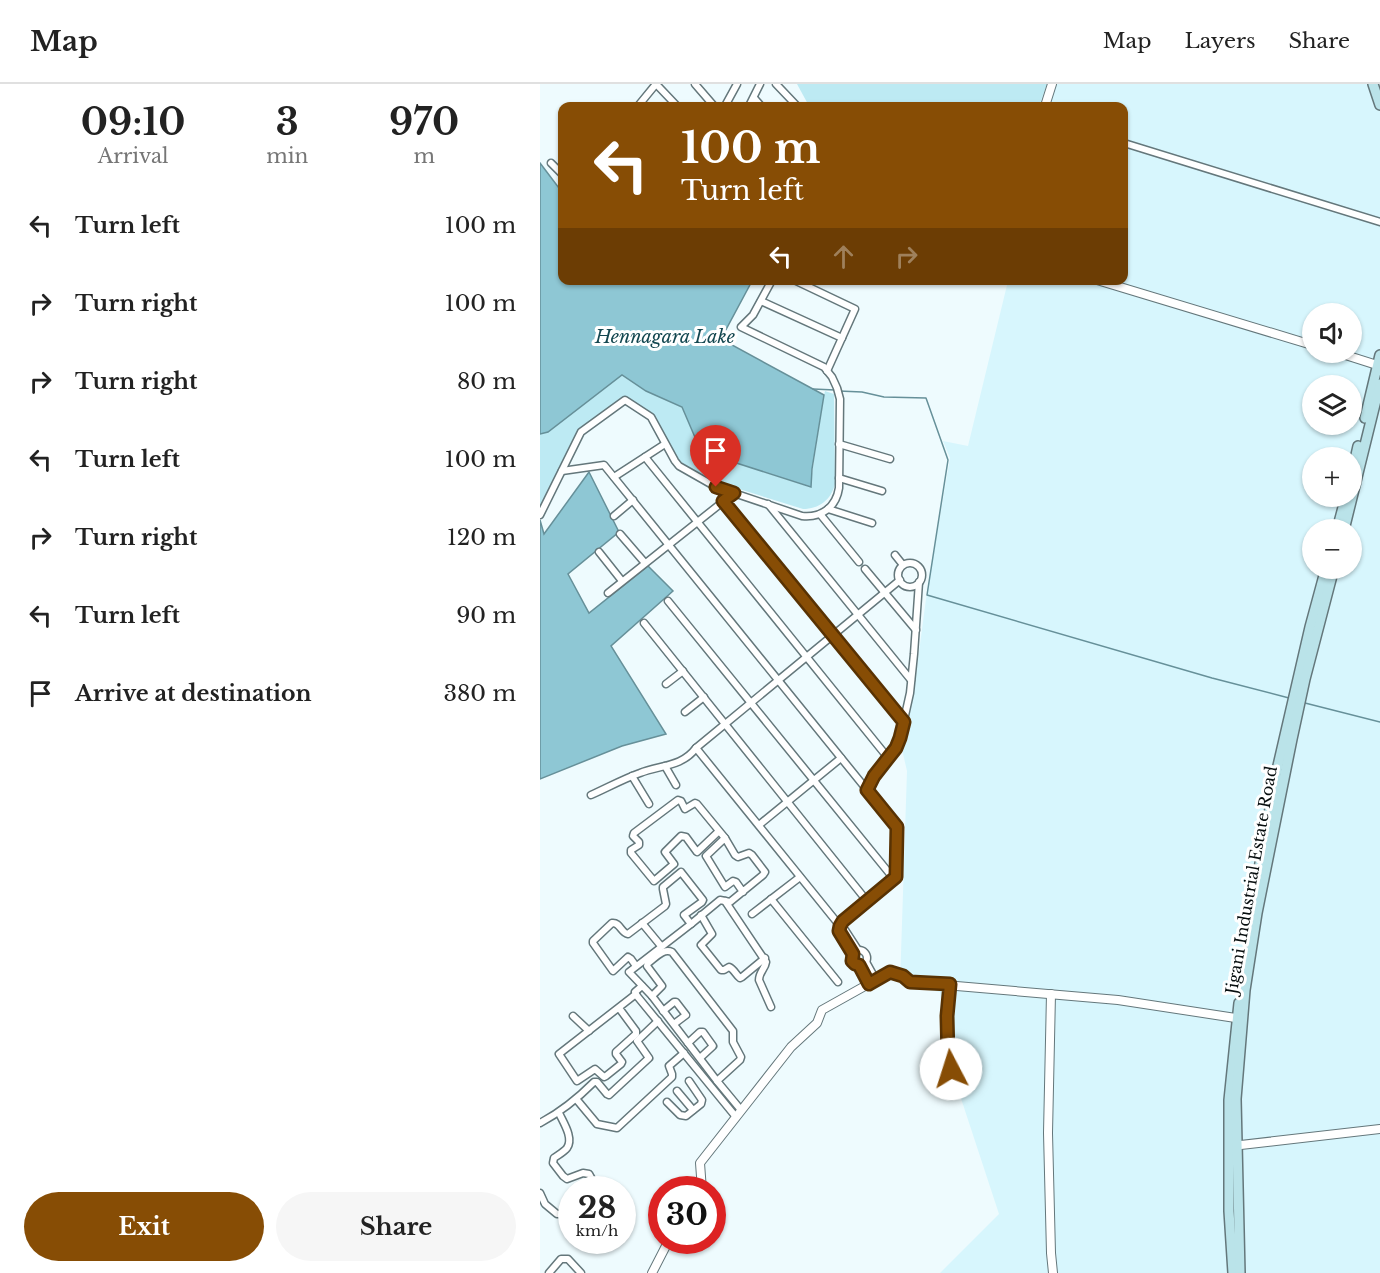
<!DOCTYPE html>
<meta charset="utf-8">
<style>
body{margin:0;font-family:"Libre Baskerville",serif;background:#f6f6f6;color:#222;height:100vh;display:flex;flex-direction:column;font-size:22px;white-space:nowrap}
*{box-sizing:border-box;margin:0}
p{font-size:20px;color:#767676}
.icon{flex:none;width:33px;height:33px;fill:none;stroke:currentColor;stroke-width:2;stroke-linecap:round;stroke-linejoin:round}
.map{position:relative;flex:1;overflow:hidden}
.drawer{display:flex;flex-direction:column;background:#fff;width:540px}
.drawer>*{flex:none}
.banner{position:absolute;left:18px;top:18px;width:570px;height:183px;border-radius:12px;box-shadow:0 2px 4px #0004;background:#874d05;color:#fff;overflow:hidden}
.controls{position:absolute;left:762px;top:219px;display:grid;gap:12px}
.controls a{display:grid;place-items:center;width:60px;height:60px;border-radius:50%;background:#fff;box-shadow:0 2px 4px #0004;font-size:30px}
.speed{position:absolute;left:18px;top:1092px;display:flex;gap:12px;font-size:30px;font-weight:700;text-align:center}
.speed>*{display:grid;place-content:center;width:78px;height:78px;border-radius:50%;background:#fff;box-shadow:0 2px 4px #0004;line-height:1}
.speed small{font-size:15px;font-weight:400}
.speed .limit{border:9px solid #d22;background:#fff;color:#111}
.pin{position:absolute;display:grid;place-items:center;width:51px;height:51px;color:#fff;margin:-62px -26px;border-radius:50% 50% 50% 0;rotate:-45deg;box-shadow:0 0 6px #0007}
.pin .icon{rotate:45deg}
.me{position:absolute;width:66px;margin:-33px;rotate:355deg;stroke-linejoin:round;filter:drop-shadow(0 0 4px #0008)}
.turn{display:flex;align-items:center;gap:21px;height:126px;padding:0 24px;font-size:27px}
.turn .icon{width:78px;height:78px;stroke-width:2.5}
.turn b{display:block;font-size:42px;line-height:51px}
.lanes{display:flex;align-items:center;height:57px;padding:0 24px;background:#0003;justify-content:center;gap:30px;direction:ltr}
.lanes .off{opacity:.35}
.eta{display:flex;justify-content:space-evenly;align-items:center;height:102px;text-align:center}
.eta b{font-size:36px;font-weight:700;line-height:42px}
.button{display:flex;gap:12px;margin-top:auto;padding:12px 24px}
.button a{flex:1;height:69px;border-radius:36px;background:#874d05;color:#fff;font-size:24px;font-weight:700;line-height:69px;text-align:center}
.button a+a{background:#f6f6f6;color:#222}
ul{padding:0;list-style:none}
li{display:flex;align-items:center;gap:18px;height:78px;padding:0 24px}
li div{flex:1}
li b{display:block;font-size:22px}
li em{font-style:normal}
header{display:flex;align-items:center;gap:36px;box-sizing:border-box;height:84px;padding:0 30px;background:#fff;border-bottom:2px solid #e0e0e0}
header strong{font-size:28px}
nav{display:flex;gap:33px;margin-inline-start:auto;font-size:21px}
main{display:flex;flex:1;min-height:0}
.map>svg:first-child{display:block}
.built{fill:#d7f6fd;fill-rule:evenodd}
.green{fill:#bdeaf3}
.water{fill:#8ec7d4;stroke:#669099;stroke-width:1.5}
.lines{fill:none;stroke-linecap:round;stroke-linejoin:round}
.stream{stroke:#669099;stroke-width:1.5}
.minor-casing{stroke:#64777b;stroke-width:9}
.tertiary-casing{stroke:#64777b;stroke-width:10}
.secondary-casing{stroke:#64777b;stroke-width:12}
.minor{stroke:#fff;stroke-width:6}
.tertiary{stroke:#fff;stroke-width:8}
.secondary{stroke:#bae3e9;stroke-width:9}
.route-casing{stroke:#583203;stroke-width:15}
.route{stroke:#874d05;stroke-width:10}
.labels{text-anchor:middle;dominant-baseline:central;stroke-width:6;stroke-linejoin:round;paint-order:stroke}
.street-label{font-size:16px;fill:#070e0f;stroke:#fff}
.water-label{font-size:18px;font-style:italic;fill:#134750;stroke:#fff}
</style>
<header>
<strong>Map</strong>
<nav><a>Map</a><a>Layers</a><a>Share</a></nav>
</header>
<main>
<section class="drawer">
<div class="eta">
<div><b>09:10</b><p>Arrival</p></div>
<div><b>3</b><p>min</p></div>
<div><b>970</b><p>m</p></div>
</div>
<ul>
<li><svg class="icon" aria-label="left" viewBox="0 0 24 24"><path d="M17 20v-9H6M10 6l-5 5 5 5"/></svg><div><b>Turn left</b></div><em>100 m</em></li>
<li><svg class="icon" aria-label="right" viewBox="0 0 24 24"><path d="M7 20v-9h11M14 6l5 5-5 5"/></svg><div><b>Turn right</b></div><em>100 m</em></li>
<li><svg class="icon" aria-label="right" viewBox="0 0 24 24"><path d="M7 20v-9h11M14 6l5 5-5 5"/></svg><div><b>Turn right</b></div><em>80 m</em></li>
<li><svg class="icon" aria-label="left" viewBox="0 0 24 24"><path d="M17 20v-9H6M10 6l-5 5 5 5"/></svg><div><b>Turn left</b></div><em>100 m</em></li>
<li><svg class="icon" aria-label="right" viewBox="0 0 24 24"><path d="M7 20v-9h11M14 6l5 5-5 5"/></svg><div><b>Turn right</b></div><em>120 m</em></li>
<li><svg class="icon" aria-label="left" viewBox="0 0 24 24"><path d="M17 20v-9H6M10 6l-5 5 5 5"/></svg><div><b>Turn left</b></div><em>90 m</em></li>
<li><svg class="icon" aria-label="arrive" viewBox="0 0 24 24"><path d="M6 21V4h12l-3 4 3 4H6"/></svg><div><b>Arrive at destination</b></div><em>380 m</em></li>
</ul>
<div class="button"><a>Exit</a><a>Share</a></div>
</section>
<div class="map">
<svg width="840" height="1189" viewBox="0 0 840 1189">
<rect width="100%" height="100%" fill="#eefbfe"/>
<path class="built" d="M507,0h333v1189h-440l59,-59 -49,-149 -10,-73 -40,-8 7,-213 -6,-26 13,-55 12,-91 24,-141 -7,-17 25,5 40,-165 116,-1v-174h-85zM772,230h40v38h-40zM772,302h40v38h-40zM772,374h40v38h-40zM772,446h40v38h-40z"/>
<g class="green">
<polygon points="257,0 507,0 499,22 269,22"/>
<path d="M82,291l24,16 36,16 15,35 30,18 83,27 14,-92 1,-4 9,3 1,90c-4,16 -16,25 -32,25l-83,-26 -36,-18 -11,-11 -17,-37 -31,-19 -44,32 -41,80v-76l8,-2z"/>
</g>
<g class="water">
<polygon points="0,79 22,108 22,196 212,197 181,255 284,311 272,385 271,403 187,376 157,358 142,323 106,307 82,291 8,348 0,350"/>
<polygon points="49,388 79,448 28,490 49,529 108,482 133,507 71,562 126,650 82,662 0,695 0,436 4,450"/>
</g>
<g class="lines">
<g class="stream">
<polyline points="273,305 295,306"/>
<polyline points="299,307 322,308 344,313 386,314 408,376 387,511 672,594 749,614"/>
<polyline points="765,619 840,638"/>
</g>
<defs>
<g id="minor">
<polyline points="116,0 137,22"/>
<polyline points="155,0 174,22"/>
<polyline points="236,0 257,22"/>
<polyline points="214,14 221,22"/>
<polyline points="98,22 116,0"/>
<polyline points="185,22 197,0"/>
<polyline points="209,22 220,0"/>
<polyline points="584,59 840,138"/>
<polyline points="11,79 22,90"/>
<polyline points="254,196 315,225 287,287"/>
<polyline points="221,217 302,254"/>
<polyline points="299,360 350,375"/>
<polyline points="105,373 349,675"/>
<path d="M22,387l42,-6 293,362 -1,50 -53,44c-8,13 2,21 10,33"/>
<polyline points="74,393 125,360"/>
<polyline points="299,394 342,407"/>
<polyline points="183,417 364,638"/>
<polyline points="228,420 371,596"/>
<polyline points="288,425 332,439"/>
<polyline points="280,430 319,478"/>
<path d="M0,431l41,-83 44,-32 26,17 24,44 4,5 37,21 86,29c20,2 34,-9 37,-28l1,-89 -3,-11 -5,-11 -8,-10 -83,-40 12,-12 19,-35"/>
<polyline points="74,432 93,416"/>
<polyline points="80,450 105,479"/>
<polyline points="59,468 82,497"/>
<polyline points="355,471 363,481"/>
<circle cx="370" cy="491" r="12"/>
<polyline points="325,485 376,546"/>
<polyline points="68,509 194,409"/>
<polyline points="128,517 354,795"/>
<polyline points="104,539 327,817"/>
<polyline points="126,600 143,587"/>
<polyline points="145,628 164,613"/>
<polyline points="125,682 136,701"/>
<polyline points="92,692 109,720"/>
<polyline points="327,706 334,692 353,669 360,654 370,609 374,570 379,498"/>
<path d="M51,711c16,-7 32,-16 49,-22 20,-8 42,-6 56,-25"/>
<polyline points="219,741 301,674"/>
<polyline points="179,747 157,768 146,753 141,752 125,768 134,780 114,797 91,769 91,766 99,761 99,758 93,752 94,749 138,716 141,717 145,725 155,719 157,720 185,754"/>
<polyline points="231,815 298,898"/>
<path d="M185,817l41,61c-1,7 -7,10 -7,18l12,27"/>
<polyline points="212,830 260,793"/>
<path d="M161,831l11,19 -11,11 20,25h3l5,-3c5,2 7,8 11,11l2,-1 23,-19"/>
<polyline points="102,839 121,862"/>
<polyline points="300,842 156,664 360,496"/>
<polyline points="299,843 305,846 318,866"/>
<circle cx="319" cy="874" r="8"/>
<polyline points="326,878 336,896"/>
<polyline points="319,881 329,900"/>
<path d="M96,882l-5,-7 -3,-2 -15,14 -20,-28v-2l19,-18c8,-1 9,10 16,11l37,-28 1,-2 -3,-15v-2l18,-15 22,28 -1,2 -18,13 7,9"/>
<polyline points="410,900 407,932 408,972 411,985"/>
<polyline points="102,902 95,908 97,912 196,1033"/>
<path d="M112,912l10,-10 -15,-20 1,-3c7,-5 15,-15 24,-11l61,79v11l8,15 -1,3 -23,21"/>
<polyline points="79,924 96,947 96,950 76,968 76,970 82,978 81,980 66,992 64,993 55,985 37,997 19,970 96,910"/>
<polyline points="123,927 134,918 136,918 146,931 134,940"/>
<polyline points="33,932 49,947"/>
<polyline points="148,959 160,948 163,948 173,962 160,974"/>
<polyline points="137,1007 153,1026"/>
<polyline points="37,1016 57,1040 77,1044 132,993 132,990 129,982 144,969"/>
<polyline points="127,1018 140,1031 146,1032 161,1020 162,1016 149,997"/>
<polyline points="201,1026 177,997 112,912 89,888 151,840 180,816 190,818 223,791 225,788 212,771 209,769 198,773 195,771 185,754 166,772 185,803 193,797 196,798 203,808"/>
<path d="M19,1029c4,9 15,25 8,35 -3,4 -9,7 -13,10l-1,5 10,13 4,3 16,-6 6,1 9,16"/>
<path d="M0,1039c21,-11 37,-24 54,-41h3l10,12 2,1 40,-37 -12,-17 21,-20"/>
<polyline points="0,1109 5,1120 17,1130 25,1130 32,1128"/>
<polyline points="9,1189 21,1175 28,1175 41,1189"/>
</g>
<g id="tertiary">
<polyline points="505,22 512,0"/>
<polyline points="557,196 772,261"/>
<polyline points="796,268 840,282"/>
<polyline points="511,910 508,1049 511,1169 513,1189"/>
<polyline points="692,1062 840,1045"/>
<polyline points="162,1106 160,1079 251,963 277,939 282,926 350,888 363,892 370,898 578,916 702,935"/>
<polyline points="112,1189 129,1156"/>
</g>
<g id="secondary">
<polyline points="833,0 840,21"/>
<polyline points="825,334 840,271"/>
<polyline points="812,389 818,362"/>
<polyline points="797,446 806,412"/>
<polyline points="804,446 840,300"/>
<polyline points="710,834 737,686 770,543 786,484"/>
<polyline points="693,1189 689,1127 689,1016 699,919"/>
<polyline points="700,1189 696,1015 705,906 717,829 752,655 765,595 794,484"/>
</g>
</defs>
<use href="#minor" class="minor-casing"/>
<use href="#tertiary" class="tertiary-casing"/>
<use href="#secondary" class="secondary-casing"/>
<use href="#minor" class="minor"/>
<use href="#tertiary" class="tertiary"/>
<use href="#secondary" class="secondary"/>
</g>
<g class="lines">
<defs>
<polyline id="route" points="176,403 194,409 183,417 364,638 360,654 356,664 334,692 327,706 357,743 356,793 303,837 300,842 299,847 313,870 312,877 315,880 319,881 329,900 350,888 363,892 370,898 410,900 407,932 408,972 411,985"/>
</defs>
<use href="#route" class="route-casing"/>
<use href="#route" class="route"/>
</g>
<g class="labels">
<g class="street-label">
<text transform="translate(711 796) rotate(-80)">Jigani Industrial Estate Road</text>
</g>
<g class="water-label">
<text x="125" y="253">Hennagara Lake</text>
</g>
</g>
</svg>
<div class="controls">
<a><svg class="icon" aria-label="sound" viewBox="0 0 24 24"><path d="M4 9h4l5-4v14l-5-4H4zM17 9q2 3 0 6"/></svg></a>
<a><svg class="icon" aria-label="layers" viewBox="0 0 24 24"><path d="M12 4l9 5-9 5-9-5zM3 14l9 5 9-5"/></svg></a>
<a>+</a>
<a>−</a>
</div>
<div class="speed"><div>28<small>km/h</small></div><div class="limit">30</div></div>
<div class="pin" style="left:176px;top:403px;background:#d93025"><svg class="icon" aria-label="arrive" viewBox="0 0 24 24"><path d="M6 21V4h12l-3 4 3 4H6"/></svg></div>
<svg class="me" style="left:411px;top:985px" viewBox="-20 -20 40 40"><circle r="19" fill="#fff"/><path d="M0-13L10 11 0 6-10 11z" fill="#874d05"/></svg>
<div class="banner">
<div class="turn"><svg class="icon" aria-label="left" viewBox="0 0 24 24"><path d="M17 20v-9H6M10 6l-5 5 5 5"/></svg><div><b>100 m</b>Turn left</div></div>
<div class="lanes"><svg class="icon" aria-label="left" viewBox="0 0 24 24"><path d="M17 20v-9H6M10 6l-5 5 5 5"/></svg><svg class="icon off" aria-label="ahead" viewBox="0 0 24 24"><path d="M12 20V5M6 11l6-6 6 6"/></svg><svg class="icon off" aria-label="right" viewBox="0 0 24 24"><path d="M7 20v-9h11M14 6l5 5-5 5"/></svg></div>
</div>
</div>
</main>
